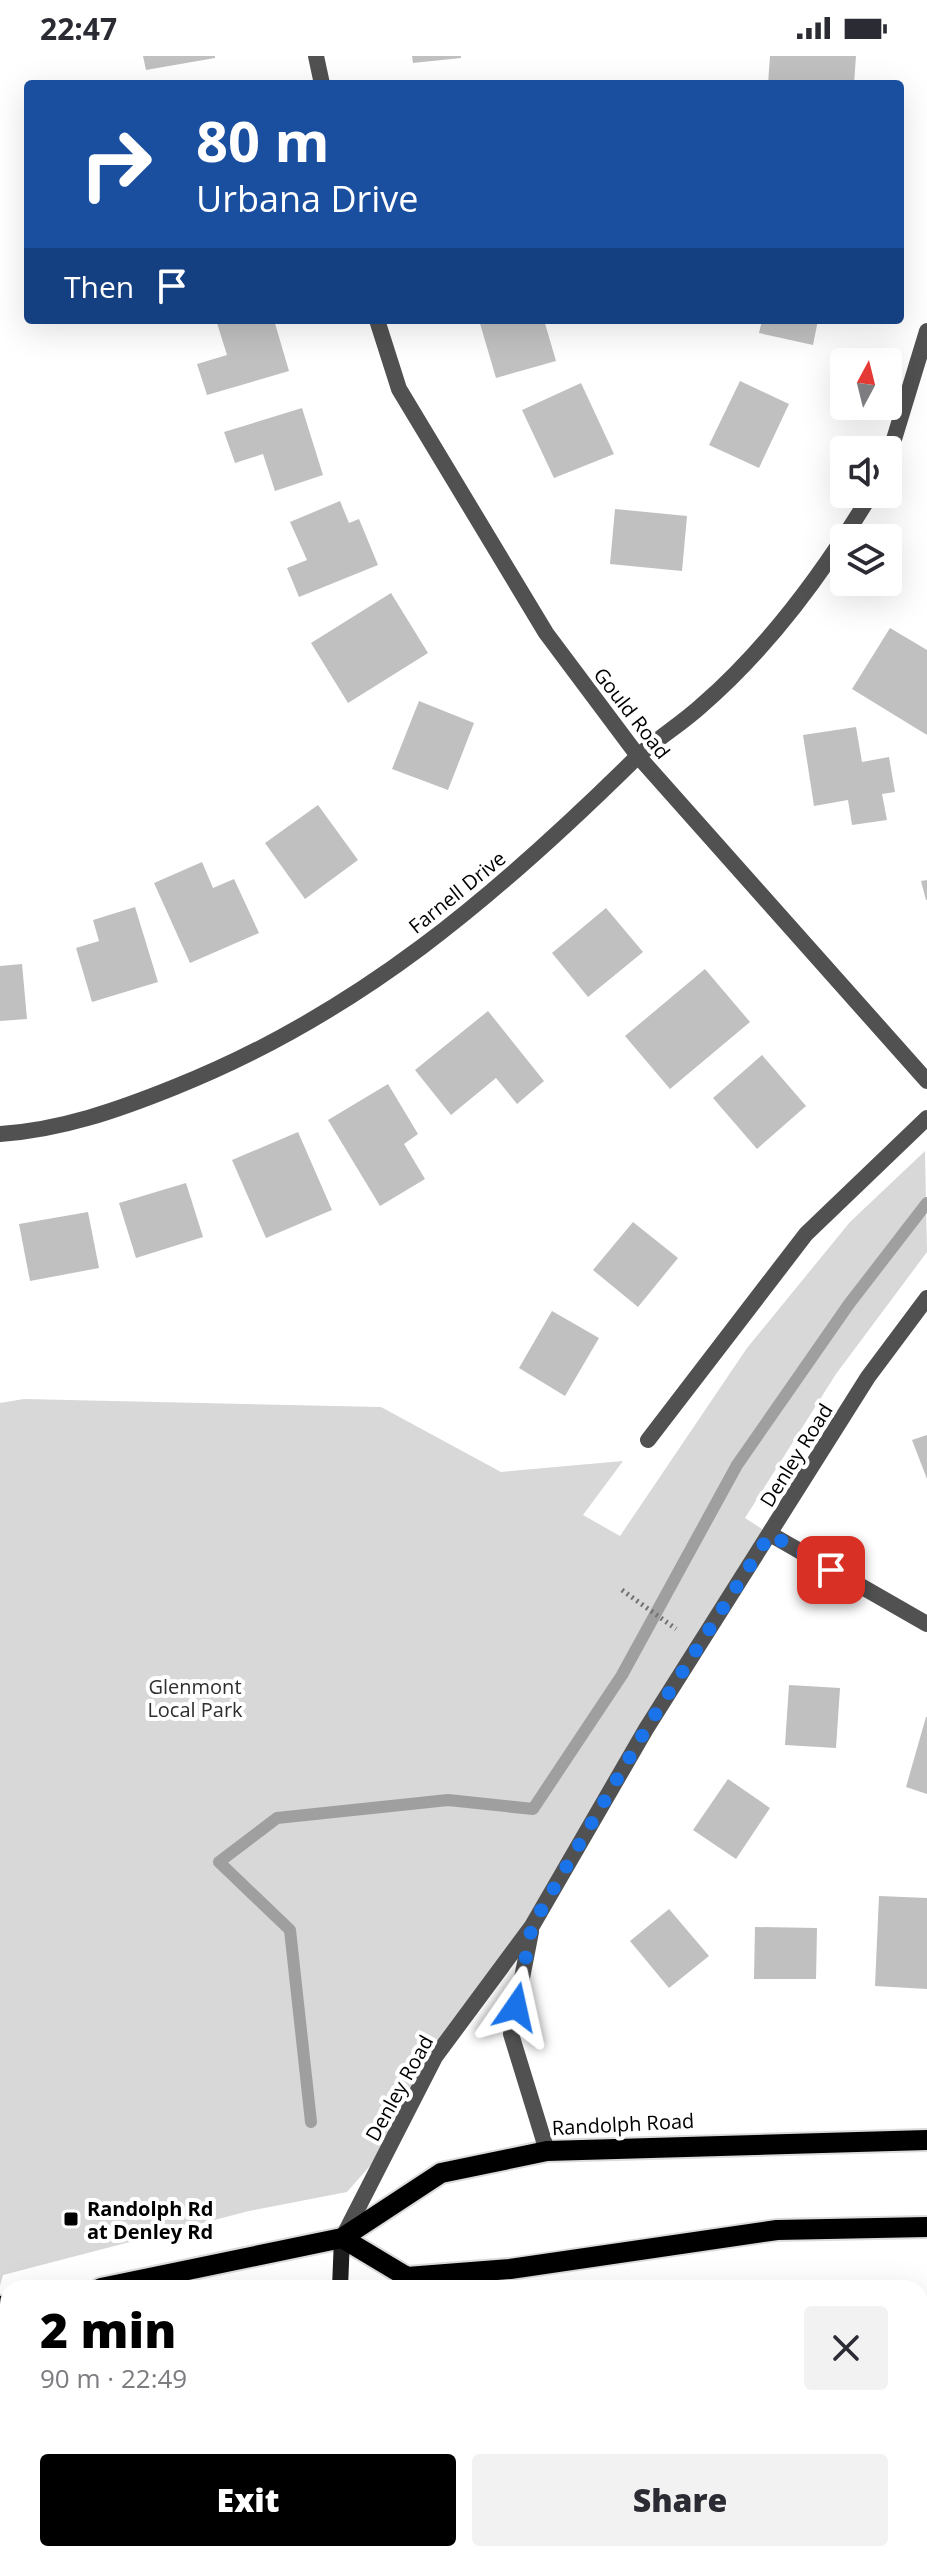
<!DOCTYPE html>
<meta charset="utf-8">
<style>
body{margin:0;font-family:"Open Sans",sans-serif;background:#f2f2f3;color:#2b2b33;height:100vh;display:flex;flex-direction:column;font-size:30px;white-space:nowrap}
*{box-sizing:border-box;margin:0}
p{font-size:26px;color:#7c7c81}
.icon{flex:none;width:44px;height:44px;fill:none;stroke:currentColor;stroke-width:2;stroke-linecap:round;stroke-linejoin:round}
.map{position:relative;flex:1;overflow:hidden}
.side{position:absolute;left:0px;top:2224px;width:928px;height:282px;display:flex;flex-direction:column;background:#fff;border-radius:24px 24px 0 0;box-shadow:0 8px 32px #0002}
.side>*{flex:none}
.banner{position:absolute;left:24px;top:24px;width:880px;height:244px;border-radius:8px;box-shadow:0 8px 32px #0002;background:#1a4fa0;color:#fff;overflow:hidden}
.needle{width:52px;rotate:7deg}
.controls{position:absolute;left:830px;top:292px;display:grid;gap:16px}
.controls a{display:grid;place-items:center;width:72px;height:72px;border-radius:8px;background:#fff;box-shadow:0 8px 32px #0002;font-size:40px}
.pin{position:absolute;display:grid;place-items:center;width:68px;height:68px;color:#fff;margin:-34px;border-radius:16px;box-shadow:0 4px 12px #0006}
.me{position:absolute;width:88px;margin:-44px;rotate:11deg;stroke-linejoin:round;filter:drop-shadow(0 0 6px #0008)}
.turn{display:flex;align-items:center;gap:28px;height:168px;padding:0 40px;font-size:36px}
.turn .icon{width:104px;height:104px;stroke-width:2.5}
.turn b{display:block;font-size:56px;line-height:68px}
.then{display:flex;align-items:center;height:76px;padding:0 40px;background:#0003;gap:16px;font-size:30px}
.round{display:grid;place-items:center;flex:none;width:84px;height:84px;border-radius:8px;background:#f2f2f3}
.headline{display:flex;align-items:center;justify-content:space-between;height:136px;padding:0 40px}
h1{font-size:48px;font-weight:800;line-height:60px;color:#000}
.button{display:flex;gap:16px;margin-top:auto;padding:16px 40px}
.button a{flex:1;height:92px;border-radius:8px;background:#000;color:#fff;font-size:32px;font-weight:800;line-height:92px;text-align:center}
.button a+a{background:#f2f2f3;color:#2b2b33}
.status{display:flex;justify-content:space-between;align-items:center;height:56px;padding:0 40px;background:#fff;direction:ltr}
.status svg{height:22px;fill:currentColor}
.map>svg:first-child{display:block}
.green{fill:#d8d8d8}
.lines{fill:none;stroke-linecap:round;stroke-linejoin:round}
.stream{stroke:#9f9f9f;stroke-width:12}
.building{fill:#c0c0c0}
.primary-casing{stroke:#dbdbdb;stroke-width:24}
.path{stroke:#737373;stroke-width:5;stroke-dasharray:2 4;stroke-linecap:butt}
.lane{stroke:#515151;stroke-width:16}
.street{stroke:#515151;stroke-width:16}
.secondary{stroke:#1e1e1e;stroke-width:16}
.primary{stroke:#000;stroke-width:20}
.route{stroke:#1a73e8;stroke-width:14;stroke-dasharray:0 25.2}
.poi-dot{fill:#000;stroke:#fff;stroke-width:3}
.labels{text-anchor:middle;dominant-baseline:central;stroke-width:8;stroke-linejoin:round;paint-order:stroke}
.street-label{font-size:20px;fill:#000;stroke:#fff}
.park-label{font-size:20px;fill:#2f2f2f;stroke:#fff}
.poi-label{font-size:20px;font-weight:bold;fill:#000;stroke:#fff;text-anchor:start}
</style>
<div class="status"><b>22:47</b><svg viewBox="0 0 49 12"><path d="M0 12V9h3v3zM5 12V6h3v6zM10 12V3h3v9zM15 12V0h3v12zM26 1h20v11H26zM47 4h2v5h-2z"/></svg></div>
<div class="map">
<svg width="927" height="2505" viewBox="0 0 927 2505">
<rect width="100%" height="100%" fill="#fff"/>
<g class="green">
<polygon points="925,1095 927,1196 836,1318 745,1462 770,1478 532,1870 435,2001 391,2086 347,2136 249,2155 3,2219 0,2230 0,1347 24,1343 381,1351 501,1416 623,1405 583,1459 620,1480 747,1292 850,1166"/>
<polygon points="8,2373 8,2498 11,2498 10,2505 0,2505 0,2375"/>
</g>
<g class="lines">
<polyline class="stream" points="311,2066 290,1874 219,1806 277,1762 448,1744 533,1753 622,1619 737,1409 849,1248 927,1147"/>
</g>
<g class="building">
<polygon points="143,0 215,0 215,2 146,14"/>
<polygon points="412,0 461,0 461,2 413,7"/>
<polygon points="770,0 856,0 854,28 768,28"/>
<polygon points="216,264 274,264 289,315 207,339 197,308 227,299"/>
<polygon points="479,264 544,264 556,305 496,322"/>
<polygon points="762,264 818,264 813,289 759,277"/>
<polygon points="740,325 789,348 759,412 709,389"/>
<polygon points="581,327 614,398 554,422 522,354"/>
<polygon points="302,352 323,419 275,435 263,398 235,407 224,376"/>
<polygon points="340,445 349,467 359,463 378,509 299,541 287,512 307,504 290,466"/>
<polygon points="615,453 687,460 682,515 610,508"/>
<polygon points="391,537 428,597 348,647 311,587"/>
<polygon points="890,572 927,594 927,679 852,633"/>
<polygon points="419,645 474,667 448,734 392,713"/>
<polygon points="856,671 862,706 889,701 895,736 882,738 887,764 852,769 848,744 814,750 803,679"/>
<polygon points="318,749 358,804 305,843 265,787"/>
<polygon points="202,806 213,832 234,823 259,877 190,907 154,827"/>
<polygon points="927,824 927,844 926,844 921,825"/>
<polygon points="135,851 158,926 92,946 76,892 99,885 93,864"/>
<polygon points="606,852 643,896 588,941 552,897"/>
<polygon points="22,908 27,963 0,965 0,910"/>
<polygon points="705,913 750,966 670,1033 625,980"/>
<polygon points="488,955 544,1025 517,1048 496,1022 451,1059 415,1014"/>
<polygon points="762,999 806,1050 757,1093 713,1042"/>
<polygon points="388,1028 418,1078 404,1088 425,1123 380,1150 328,1064"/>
<polygon points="298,1076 332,1154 266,1182 232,1104"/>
<polygon points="186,1127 203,1181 136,1202 119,1147"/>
<polygon points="88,1156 99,1212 30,1225 19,1168"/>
<polygon points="633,1166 678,1202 638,1251 593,1214"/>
<polygon points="552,1255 599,1282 565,1340 519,1312"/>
<polygon points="927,1379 927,1423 912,1384"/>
<polygon points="789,1629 840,1632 836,1692 785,1689"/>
<polygon points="926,1661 927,1661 927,1738 906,1731"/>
<polygon points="728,1723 770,1752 736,1803 693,1774"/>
<polygon points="879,1840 927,1842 927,1933 875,1930"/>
<polygon points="669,1853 709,1900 669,1932 630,1885"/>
<polygon points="755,1871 817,1872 816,1923 754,1923"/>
<polygon points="920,2324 927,2324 927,2374 920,2373"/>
<polygon points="33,2498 84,2498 84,2499 60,2505 35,2505"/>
<polygon points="257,2498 284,2498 287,2505 242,2505"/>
<polygon points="523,2498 623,2498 606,2505 525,2505"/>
</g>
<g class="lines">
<defs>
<g id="primary">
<polyline points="342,2182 407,2221 510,2213 777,2174 927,2171"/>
<polyline points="101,2232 342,2182 441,2117 547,2095 927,2084"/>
<polyline points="0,2250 8,2249"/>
</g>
</defs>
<use href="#primary" class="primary-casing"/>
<polyline class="path" points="622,1534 676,1573"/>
<polyline class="lane" points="648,1384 806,1178 927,1062"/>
<g class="street">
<polyline points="316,0 322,28"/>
<polyline points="377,264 399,333 546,577 638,700 927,1025"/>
<polyline points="888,403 927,275"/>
<path d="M0,1078c61,-4 118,-24 175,-47 183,-73 321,-191 460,-328 20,-19 45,-34 66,-53 69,-60 123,-134 170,-212"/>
<polyline points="770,1478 927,1568"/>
<polyline points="531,1876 511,1978 547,2095"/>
<polyline points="343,2181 435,2001 532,1870 646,1673 868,1321 927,1242"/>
</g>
<g class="secondary">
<polyline points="340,2232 342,2182"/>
<polyline points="406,2498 409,2505"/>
</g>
<use href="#primary" class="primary"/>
</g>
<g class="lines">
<polyline class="route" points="516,1951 532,1870 646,1673 770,1478 831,1514"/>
</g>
<rect class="poi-dot" x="63" y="2155" width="16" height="16" rx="4"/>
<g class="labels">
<g class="street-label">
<text transform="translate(632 657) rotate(52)">Gould Road</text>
<text transform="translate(457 836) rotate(-39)">Farnell Drive</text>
<text transform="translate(796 1399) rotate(-58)">Denley Road</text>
<text transform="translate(399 2032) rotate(-61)">Denley Road</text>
<text transform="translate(623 2068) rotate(-3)">Randolph Road</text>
</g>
<g class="park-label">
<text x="195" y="1630">Glenmont<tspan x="195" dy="23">Local Park</tspan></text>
</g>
<g class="poi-label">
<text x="87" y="2152">Randolph Rd<tspan x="87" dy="23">at Denley Rd</tspan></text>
</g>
</g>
</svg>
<div class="controls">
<a><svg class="needle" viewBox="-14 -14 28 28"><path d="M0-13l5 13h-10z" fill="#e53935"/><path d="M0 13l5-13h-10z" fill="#7c7c81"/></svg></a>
<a><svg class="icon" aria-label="sound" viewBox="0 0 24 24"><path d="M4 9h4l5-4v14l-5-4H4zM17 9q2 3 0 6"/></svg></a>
<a><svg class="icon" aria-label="layers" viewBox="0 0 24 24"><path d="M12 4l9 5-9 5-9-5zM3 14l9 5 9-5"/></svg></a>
</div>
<div class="pin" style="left:831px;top:1514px;background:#d93025"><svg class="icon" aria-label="arrive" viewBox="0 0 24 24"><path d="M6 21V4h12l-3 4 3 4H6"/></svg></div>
<svg class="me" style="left:516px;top:1951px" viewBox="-20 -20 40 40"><path d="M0-17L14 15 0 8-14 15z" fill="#1a73e8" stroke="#fff" stroke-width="4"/></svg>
<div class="banner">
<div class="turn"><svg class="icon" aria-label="right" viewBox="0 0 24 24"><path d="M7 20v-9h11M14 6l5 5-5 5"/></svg><div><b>80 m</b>Urbana Drive</div></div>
<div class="then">Then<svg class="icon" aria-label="arrive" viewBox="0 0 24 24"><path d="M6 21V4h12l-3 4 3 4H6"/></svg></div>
</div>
<section class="side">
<div class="headline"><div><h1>2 min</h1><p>90 m · 22:49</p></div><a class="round"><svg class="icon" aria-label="close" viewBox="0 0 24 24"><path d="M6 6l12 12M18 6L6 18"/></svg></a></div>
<div class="button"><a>Exit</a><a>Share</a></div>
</section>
</div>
